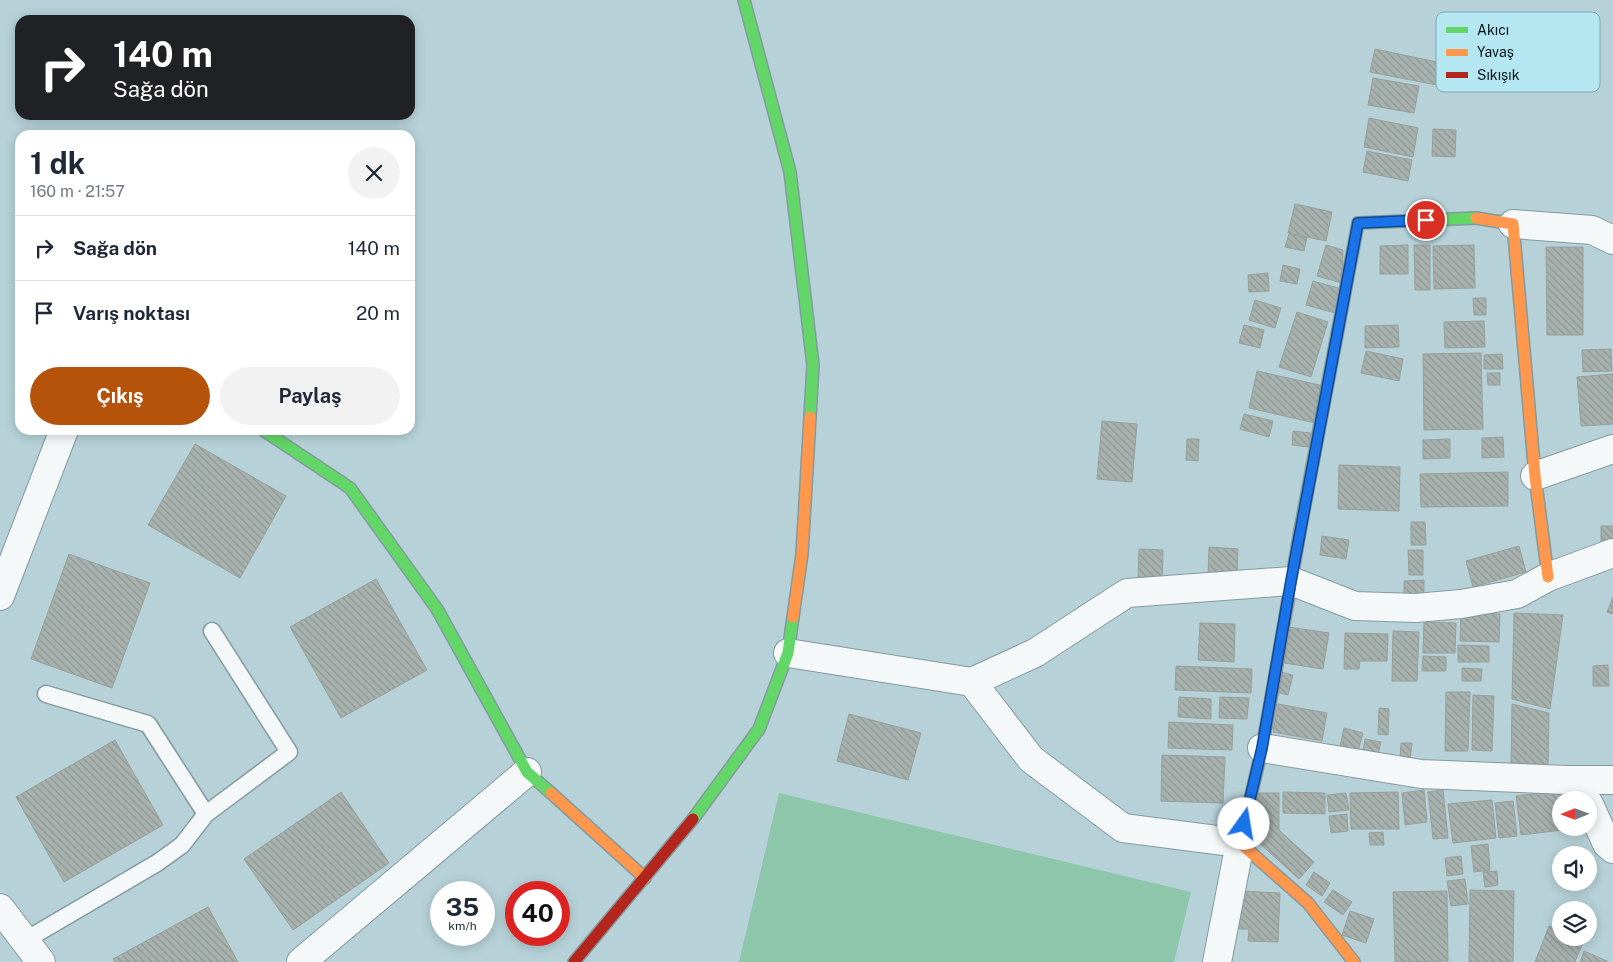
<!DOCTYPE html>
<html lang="tr">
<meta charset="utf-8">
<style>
body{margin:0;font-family:"Public Sans",sans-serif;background:#f2f2f3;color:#1f2937;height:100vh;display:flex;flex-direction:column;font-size:19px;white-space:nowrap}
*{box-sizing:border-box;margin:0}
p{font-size:16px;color:#747a83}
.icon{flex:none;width:28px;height:28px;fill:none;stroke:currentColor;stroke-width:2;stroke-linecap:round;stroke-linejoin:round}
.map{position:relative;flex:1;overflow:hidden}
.panel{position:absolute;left:15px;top:130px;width:400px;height:305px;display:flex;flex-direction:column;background:#fff;border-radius:15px;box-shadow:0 2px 12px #0003}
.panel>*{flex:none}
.guide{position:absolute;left:15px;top:15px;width:400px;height:105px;border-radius:15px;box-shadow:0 2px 12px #0003;background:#202124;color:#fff;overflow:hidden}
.needle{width:32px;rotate:269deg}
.controls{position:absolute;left:1552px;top:791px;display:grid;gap:10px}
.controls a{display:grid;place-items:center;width:45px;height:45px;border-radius:50%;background:#fff;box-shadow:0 2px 12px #0003;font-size:25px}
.speed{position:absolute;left:430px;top:881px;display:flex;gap:10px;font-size:25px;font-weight:700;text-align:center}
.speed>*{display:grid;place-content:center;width:65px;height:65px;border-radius:50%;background:#fff;box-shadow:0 2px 12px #0003;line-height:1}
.speed small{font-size:12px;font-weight:400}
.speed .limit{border:8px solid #d22;background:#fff;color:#111}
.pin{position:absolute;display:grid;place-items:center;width:42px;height:42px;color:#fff;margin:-21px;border:2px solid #fff;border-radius:50%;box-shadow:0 1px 5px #0007}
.me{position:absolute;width:55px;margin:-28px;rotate:13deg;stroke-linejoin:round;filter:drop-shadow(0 0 4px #0008)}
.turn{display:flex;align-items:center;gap:18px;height:105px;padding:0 15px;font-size:22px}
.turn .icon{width:65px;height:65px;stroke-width:2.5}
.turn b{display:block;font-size:35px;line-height:42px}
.round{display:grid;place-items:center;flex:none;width:52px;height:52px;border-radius:26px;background:#f2f2f3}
.summary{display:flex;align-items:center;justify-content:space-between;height:85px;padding:0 15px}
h1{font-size:30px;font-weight:700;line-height:38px}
.action{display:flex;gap:10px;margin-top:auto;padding:10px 15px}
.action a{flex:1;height:58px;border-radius:30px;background:#b45309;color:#fff;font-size:20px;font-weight:700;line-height:58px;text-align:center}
.action a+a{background:#f2f2f3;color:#1f2937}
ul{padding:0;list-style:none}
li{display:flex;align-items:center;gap:15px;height:65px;padding:0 15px;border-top:1px solid #e0e1e3}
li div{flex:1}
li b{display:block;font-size:19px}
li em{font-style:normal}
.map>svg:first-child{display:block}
.grass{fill:#8dc6ab}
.building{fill:url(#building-back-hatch);stroke:#96a09c}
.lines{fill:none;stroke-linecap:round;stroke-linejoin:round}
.lane-casing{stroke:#849a9e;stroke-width:19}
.street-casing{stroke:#849a9e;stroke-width:30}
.fast-casing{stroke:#849a9e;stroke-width:14}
.slow-casing{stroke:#849a9e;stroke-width:14}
.jam-casing{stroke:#849a9e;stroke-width:14}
.lane{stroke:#f4f8f9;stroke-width:16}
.street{stroke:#f4f8f9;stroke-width:28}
.fast{stroke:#63d668;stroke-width:11}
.slow{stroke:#ff974d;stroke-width:11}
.jam{stroke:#b3261e;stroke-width:11}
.route-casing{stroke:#114b97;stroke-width:12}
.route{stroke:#1a73e8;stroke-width:9}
.key{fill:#b5e7f3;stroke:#7fa7b1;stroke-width:1}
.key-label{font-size:14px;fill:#021317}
</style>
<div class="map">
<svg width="1613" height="962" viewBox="0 0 1613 962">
<defs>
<pattern id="building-back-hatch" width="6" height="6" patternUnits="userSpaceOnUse" patternTransform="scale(1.25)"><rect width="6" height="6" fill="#a7b1ad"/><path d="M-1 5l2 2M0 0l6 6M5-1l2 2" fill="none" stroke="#8e9794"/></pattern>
</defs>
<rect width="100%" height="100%" fill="#b6d2d8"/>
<polygon class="grass" points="779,793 1191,892 1174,962 739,962"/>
<g class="building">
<polygon points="1375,49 1456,66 1452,88 1370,72"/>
<polygon points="1373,78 1419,86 1414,113 1368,105"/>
<polygon points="1369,118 1418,128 1413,157 1364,147"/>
<polygon points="1433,129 1456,130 1455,157 1432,156"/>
<polygon points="1367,151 1412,160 1408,181 1363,172"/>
<polygon points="1295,204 1332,212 1326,241 1288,233"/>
<polygon points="1289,234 1307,238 1304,251 1285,247"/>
<polygon points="1326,245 1343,250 1342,283 1317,276"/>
<polygon points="1408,245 1408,274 1380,274 1380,246"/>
<polygon points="1414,245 1430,245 1430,290 1415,290"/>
<polygon points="1474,245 1475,288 1434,289 1433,246"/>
<polygon points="1546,247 1583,247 1583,335 1547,335"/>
<polygon points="1283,265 1300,269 1297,284 1280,281"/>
<polygon points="1268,273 1269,291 1249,292 1248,275"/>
<polygon points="1313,281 1342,289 1335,313 1306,305"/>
<polygon points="1473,298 1486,298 1486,315 1474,315"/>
<polygon points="1255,300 1281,308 1275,328 1249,320"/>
<polygon points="1297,312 1328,322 1311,377 1279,367"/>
<polygon points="1484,321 1485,347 1445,348 1444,322"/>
<polygon points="1244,325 1264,330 1260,348 1239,343"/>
<polygon points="1398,325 1399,347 1365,348 1365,326"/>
<polygon points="1611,349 1612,371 1583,372 1582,350"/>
<polygon points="1366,351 1403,359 1399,381 1361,373"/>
<polygon points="1481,353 1483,429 1424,430 1423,354"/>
<polygon points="1502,354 1503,369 1484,369 1484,355"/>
<polygon points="1257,371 1324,386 1315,423 1249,408"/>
<polygon points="1487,373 1500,373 1500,385 1488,385"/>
<polygon points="1613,374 1613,424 1581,426 1577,377"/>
<polygon points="1244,414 1273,421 1269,437 1240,429"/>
<polygon points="1102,421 1137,424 1132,482 1097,479"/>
<polygon points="1293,431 1311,433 1309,447 1292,445"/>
<polygon points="1503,437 1504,457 1482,458 1482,438"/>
<polygon points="1187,439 1199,439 1198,461 1186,460"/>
<polygon points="1450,439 1450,458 1423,459 1423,440"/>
<polygon points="195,444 286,496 240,578 148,525"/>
<polygon points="1339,465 1400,467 1399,511 1338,509"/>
<polygon points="1508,472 1508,506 1421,507 1420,474"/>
<polygon points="1411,522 1425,522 1426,545 1411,545"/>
<polygon points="1601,526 1613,526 1613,541 1601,542"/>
<polygon points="1322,536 1349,540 1346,559 1320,555"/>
<polygon points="1519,546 1526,572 1473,587 1466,561"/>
<polygon points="1209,547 1238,549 1237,579 1208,578"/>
<polygon points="1139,549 1163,550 1162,585 1138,584"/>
<polygon points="1408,550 1423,550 1423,575 1409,575"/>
<polygon points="69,554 150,583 112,688 31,659"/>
<polygon points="376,579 427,670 341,718 290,627"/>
<polygon points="1424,580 1424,596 1404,597 1404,581"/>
<polygon points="1613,597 1613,614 1607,612"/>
<polygon points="1461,613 1500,614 1499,642 1460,641"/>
<polygon points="1514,613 1563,615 1550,709 1512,699"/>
<polygon points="1424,622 1456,623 1455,653 1423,653"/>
<polygon points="1200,623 1235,624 1234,662 1198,660"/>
<polygon points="1289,627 1329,633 1323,669 1284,663"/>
<polygon points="1393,631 1419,632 1417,681 1392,681"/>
<polygon points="1345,633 1388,634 1387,661 1360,661 1359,669 1344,669"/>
<polygon points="1458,645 1489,646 1489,662 1458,662"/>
<polygon points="1423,656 1446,657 1446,671 1422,671"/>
<polygon points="1608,665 1609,686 1593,686 1593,666"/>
<polygon points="1176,666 1252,669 1251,693 1175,690"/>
<polygon points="1462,668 1482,669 1481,681 1462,681"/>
<polygon points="1281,672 1293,675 1288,695 1276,692"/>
<polygon points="1446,692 1470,692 1468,751 1445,751"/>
<polygon points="1473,695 1494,696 1492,751 1472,750"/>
<polygon points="1179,697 1211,699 1211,719 1178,717"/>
<polygon points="1220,697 1249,698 1247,719 1219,718"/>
<polygon points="1278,704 1327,713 1322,741 1273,732"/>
<polygon points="1512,704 1549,713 1548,767 1511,766"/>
<polygon points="1379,708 1389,709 1388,735 1378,734"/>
<polygon points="849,714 921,733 908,780 837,761"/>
<polygon points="1169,722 1233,725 1232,750 1168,748"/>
<polygon points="1344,728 1363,733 1358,751 1340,747"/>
<polygon points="1365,739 1381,742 1378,754 1363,751"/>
<polygon points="115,740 163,825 64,882 16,797"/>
<polygon points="1401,743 1412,743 1410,760 1400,759"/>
<polygon points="1162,755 1225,757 1223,803 1161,801"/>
<polygon points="1424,790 1427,822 1405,825 1402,793"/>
<polygon points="1443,790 1448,838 1433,839 1428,792"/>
<polygon points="1566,790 1567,800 1561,800 1561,828 1570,828 1571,829 1521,835 1516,796"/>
<polygon points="341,792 389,863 293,930 244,859"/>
<polygon points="1283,792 1325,793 1325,814 1283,813"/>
<polygon points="1398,792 1399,829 1351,829 1350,793"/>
<polygon points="1257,793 1279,793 1279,830 1314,862 1299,879 1258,842"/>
<polygon points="1346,793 1349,810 1329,812 1327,795"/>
<polygon points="1492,800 1496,838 1453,843 1448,804"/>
<polygon points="1513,801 1517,836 1499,838 1495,803"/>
<polygon points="1347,814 1348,831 1331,833 1329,816"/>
<polygon points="1383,832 1384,845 1370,845 1369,833"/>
<polygon points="1488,844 1490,870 1474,872 1471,846"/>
<polygon points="1461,856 1463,874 1447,876 1445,858"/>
<polygon points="1497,871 1498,885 1485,887 1483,872"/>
<polygon points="1314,872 1330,883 1322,896 1306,885"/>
<polygon points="1465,879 1468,904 1451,906 1447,881"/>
<polygon points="1333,890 1352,902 1343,915 1324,902"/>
<polygon points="1470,890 1514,891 1513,962 1469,962"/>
<polygon points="1240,891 1280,893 1278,942 1248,941 1249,929 1239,929"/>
<polygon points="1447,891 1448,961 1395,962 1393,892"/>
<polygon points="208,907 238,962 115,962 113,959"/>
<polygon points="1350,911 1374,919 1366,943 1342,935"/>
<polygon points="1549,926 1561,931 1561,938 1577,938 1584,940 1575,962 1535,962"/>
<polygon points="1584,951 1607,961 1607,962 1580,962"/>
</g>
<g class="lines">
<defs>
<g id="lane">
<polyline points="46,694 148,724 206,814"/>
<polyline points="24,941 157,863 182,845 206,814 289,752 212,631"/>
</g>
<g id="street">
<polyline points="1513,224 1592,230 1613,240"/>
<polyline points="1535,476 1613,449"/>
<polyline points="0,596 64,430"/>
<polyline points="788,653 972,682"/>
<polyline points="1262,748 1421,774 1567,780 1613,780"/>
<polyline points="1589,804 1607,844 1613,849"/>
<polyline points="0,908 41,962"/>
<polyline points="301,962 527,772"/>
<polyline points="1217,962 1240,843 1123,828 1031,759 972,682 1035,653 1127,593 1291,581 1355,606 1416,608 1461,604 1517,594 1548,577 1613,553"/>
</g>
<g id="fast">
<polyline points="744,0 790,172 813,365 810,417"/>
<polyline points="263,430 350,488 437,609 527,772 551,793"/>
<polyline points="1300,531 1358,223 1476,218"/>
<polyline points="693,819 759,729 788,653 793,617"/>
</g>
<g id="slow">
<polyline points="1476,218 1513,224 1535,476 1548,577"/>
<polyline points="793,617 802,554 810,417"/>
<polyline points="1273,687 1262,748 1240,843 1308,903 1354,962"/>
<polyline points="551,793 645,878"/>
</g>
<g id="jam">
<polyline points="1273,687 1300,531"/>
<polyline points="574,962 693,819"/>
</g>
</defs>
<use href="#lane" class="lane-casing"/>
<use href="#street" class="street-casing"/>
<use href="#fast" class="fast-casing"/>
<use href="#slow" class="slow-casing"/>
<use href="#jam" class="jam-casing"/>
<use href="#lane" class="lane"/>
<use href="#street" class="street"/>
<use href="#fast" class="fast"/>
<use href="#slow" class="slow"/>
<use href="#jam" class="jam"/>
</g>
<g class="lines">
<defs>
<polyline id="route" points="1244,824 1262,748 1291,581 1358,223 1426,220"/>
</defs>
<use href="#route" class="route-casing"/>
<use href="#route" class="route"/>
</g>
<rect x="1436" y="12" width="164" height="80" rx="8" class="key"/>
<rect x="1446" y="27" width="22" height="6" fill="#63d668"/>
<rect x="1446" y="49" width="22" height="7" fill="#ff974d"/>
<rect x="1446" y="72" width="22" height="6" fill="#b3261e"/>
<g class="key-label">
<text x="1477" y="35">Akıcı</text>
<text x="1477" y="57">Yavaş</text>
<text x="1477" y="80">Sıkışık</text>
</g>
</svg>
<div class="controls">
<a><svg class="needle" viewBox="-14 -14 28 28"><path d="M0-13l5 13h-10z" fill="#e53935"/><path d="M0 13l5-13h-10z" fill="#747a83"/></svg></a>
<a><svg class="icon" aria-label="sound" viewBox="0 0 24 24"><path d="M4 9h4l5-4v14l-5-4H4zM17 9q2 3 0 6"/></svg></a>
<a><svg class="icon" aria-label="layers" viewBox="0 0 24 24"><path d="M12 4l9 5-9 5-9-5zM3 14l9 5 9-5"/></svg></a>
</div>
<div class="speed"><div>35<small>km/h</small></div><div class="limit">40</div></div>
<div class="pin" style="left:1426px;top:220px;background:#d93025"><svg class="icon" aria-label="arrive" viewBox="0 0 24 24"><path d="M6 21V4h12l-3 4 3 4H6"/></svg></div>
<svg class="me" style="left:1244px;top:824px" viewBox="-20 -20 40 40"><circle r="19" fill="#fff"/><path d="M0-13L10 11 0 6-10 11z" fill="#1a73e8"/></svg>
<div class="guide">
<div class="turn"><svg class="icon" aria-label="right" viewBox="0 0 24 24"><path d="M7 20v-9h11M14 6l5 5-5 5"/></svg><div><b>140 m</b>Sağa dön</div></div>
</div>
<section class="panel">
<div class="summary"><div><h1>1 dk</h1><p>160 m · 21:57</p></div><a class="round"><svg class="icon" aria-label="close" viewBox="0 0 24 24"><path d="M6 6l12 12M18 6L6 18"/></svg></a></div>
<ul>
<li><svg class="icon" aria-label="right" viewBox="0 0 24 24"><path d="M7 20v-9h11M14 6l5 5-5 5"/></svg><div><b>Sağa dön</b></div><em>140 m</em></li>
<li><svg class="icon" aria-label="arrive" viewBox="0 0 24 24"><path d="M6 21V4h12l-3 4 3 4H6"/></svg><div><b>Varış noktası</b></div><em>20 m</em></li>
</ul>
<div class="action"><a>Çıkış</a><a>Paylaş</a></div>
</section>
</div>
